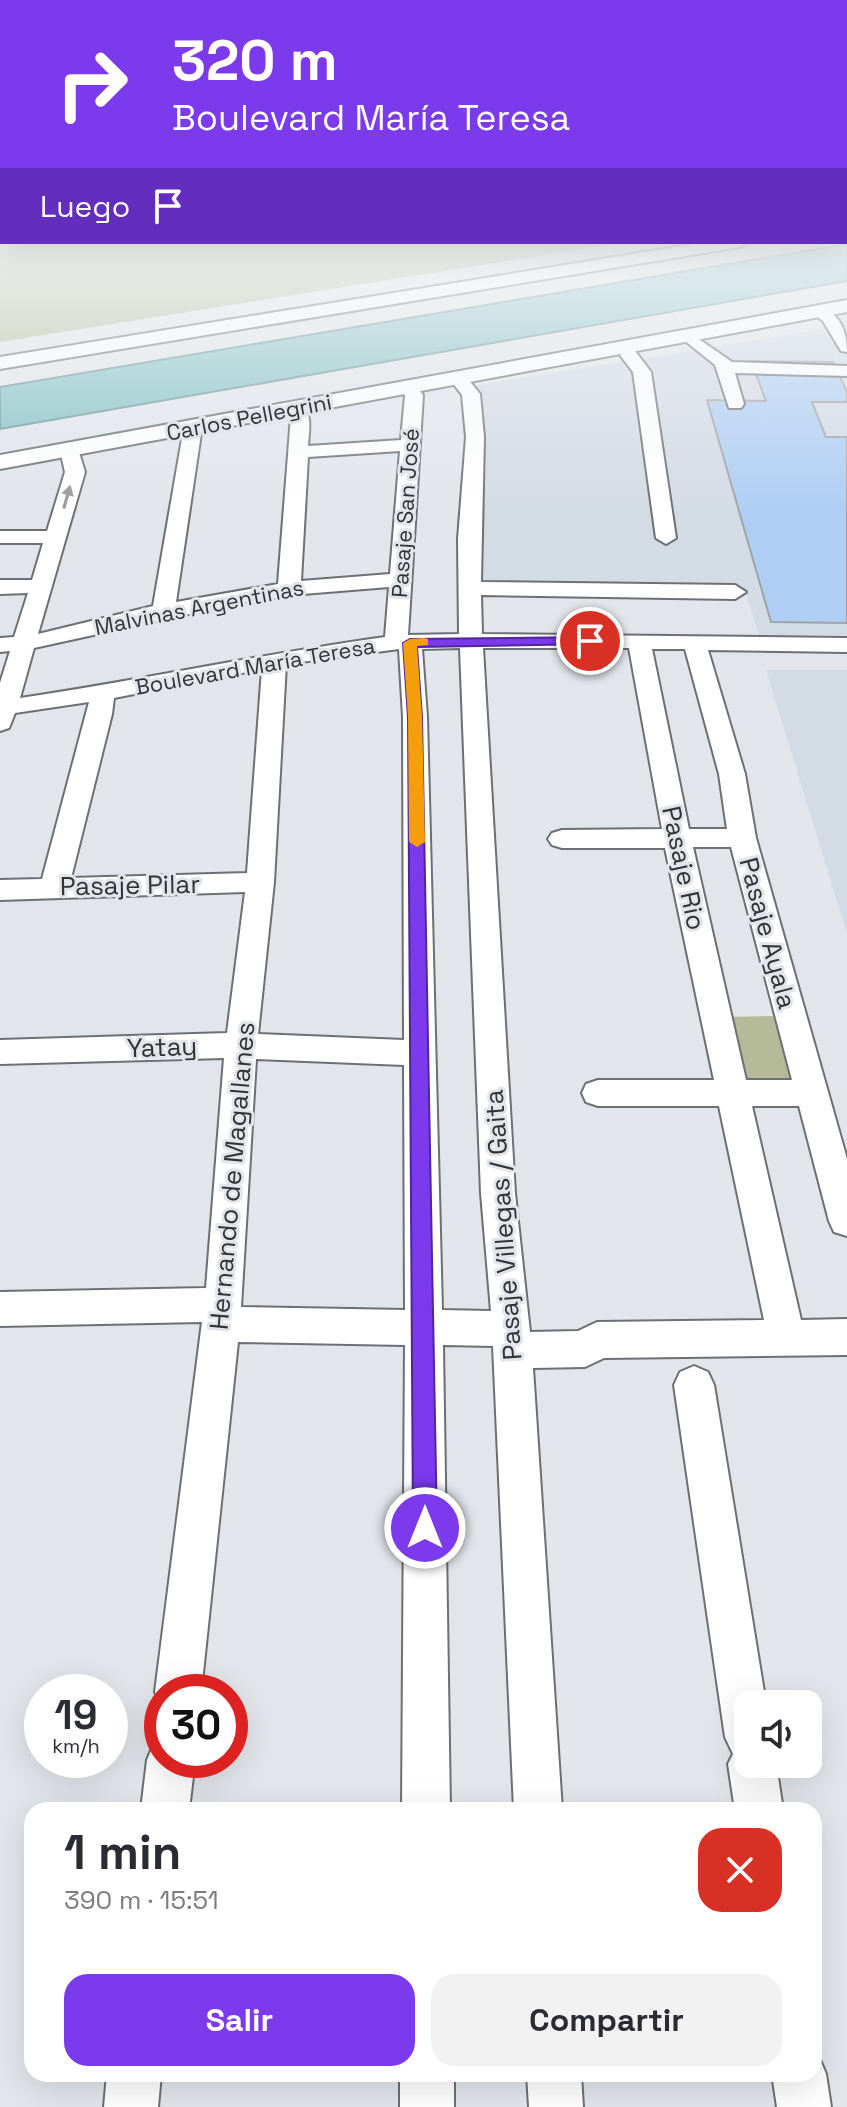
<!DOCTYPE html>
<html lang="es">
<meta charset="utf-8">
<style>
body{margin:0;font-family:"Space Grotesk",sans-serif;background:#f2f2f3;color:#2b2b33;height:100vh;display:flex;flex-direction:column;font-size:30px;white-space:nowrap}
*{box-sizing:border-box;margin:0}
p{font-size:26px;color:#7c7c81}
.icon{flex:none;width:44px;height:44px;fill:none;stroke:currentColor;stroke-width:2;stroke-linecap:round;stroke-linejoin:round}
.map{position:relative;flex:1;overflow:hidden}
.panel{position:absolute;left:24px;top:1802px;width:798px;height:280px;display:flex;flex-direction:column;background:#fff;border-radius:24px;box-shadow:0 8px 32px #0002}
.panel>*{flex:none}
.top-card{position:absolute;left:0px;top:0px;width:848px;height:244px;box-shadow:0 8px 32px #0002;background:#7c3aed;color:#fff;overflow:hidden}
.tools{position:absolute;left:734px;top:1690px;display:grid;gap:16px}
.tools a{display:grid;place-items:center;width:88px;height:88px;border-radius:16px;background:#fff;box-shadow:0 8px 32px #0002;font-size:40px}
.speed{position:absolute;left:24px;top:1674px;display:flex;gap:16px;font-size:40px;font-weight:700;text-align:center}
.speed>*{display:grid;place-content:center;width:104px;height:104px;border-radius:50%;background:#fff;box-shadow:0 8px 32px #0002;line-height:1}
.speed small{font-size:20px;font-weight:400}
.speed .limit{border:12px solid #d22;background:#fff;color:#111}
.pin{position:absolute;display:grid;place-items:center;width:68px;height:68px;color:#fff;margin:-34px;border:4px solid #fff;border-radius:50%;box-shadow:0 2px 8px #0007}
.me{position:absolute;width:88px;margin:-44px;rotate:0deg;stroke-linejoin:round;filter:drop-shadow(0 0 6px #0008)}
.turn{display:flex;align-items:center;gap:28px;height:168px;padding:0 40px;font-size:36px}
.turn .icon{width:104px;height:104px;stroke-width:2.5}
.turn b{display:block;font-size:56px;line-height:68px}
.then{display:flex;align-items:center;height:76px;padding:0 40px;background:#0003;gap:16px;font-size:30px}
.round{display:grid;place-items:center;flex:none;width:84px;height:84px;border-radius:24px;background:#f2f2f3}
.summary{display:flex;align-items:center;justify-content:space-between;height:136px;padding:0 40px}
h1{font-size:48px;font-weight:600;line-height:60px}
.action{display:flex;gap:16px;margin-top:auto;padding:16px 40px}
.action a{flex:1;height:92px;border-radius:24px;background:#7c3aed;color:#fff;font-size:32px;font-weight:600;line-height:92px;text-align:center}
.action a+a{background:#f2f2f3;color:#2b2b33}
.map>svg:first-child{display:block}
.built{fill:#d3dbe5}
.green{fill:#b5ba98}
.water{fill:#84c1c4;stroke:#6b9699;stroke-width:2}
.building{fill:#aecef3;stroke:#a0a3a8;stroke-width:2}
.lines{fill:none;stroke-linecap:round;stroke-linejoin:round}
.minor-casing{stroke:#6c7074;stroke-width:4}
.major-casing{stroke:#6c7074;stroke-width:4}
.minor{fill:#fff;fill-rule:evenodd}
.major{fill:#fff;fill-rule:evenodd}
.oneway{fill:#98999a}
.route{fill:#7c3aed;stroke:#51269a;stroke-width:2}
.slow{fill:#f59e0b}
.labels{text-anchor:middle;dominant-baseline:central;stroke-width:6;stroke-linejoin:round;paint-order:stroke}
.far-street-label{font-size:22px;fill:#323335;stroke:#e2e6ea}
.street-label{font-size:26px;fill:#323335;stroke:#e2e6ea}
</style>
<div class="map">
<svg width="847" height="2107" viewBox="0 0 847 2107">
<rect width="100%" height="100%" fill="#e2e6ea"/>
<g class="built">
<polygon points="847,325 847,635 759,635 746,594 475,590 475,386"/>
<polygon points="766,670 847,670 847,934"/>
</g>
<g class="green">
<polygon points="0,219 2,242 625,242 0,342"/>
<polygon points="777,1016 795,1083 738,1084 723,1017"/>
</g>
<polygon class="water" points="847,244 847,281 0,429 0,387"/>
<polygon class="building" points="751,361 833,362 847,392 847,402 812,402 826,437 847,437 847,623 771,622 707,400 766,401"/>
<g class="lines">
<defs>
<g id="minor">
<path d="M818,306c22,7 29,25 29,46l-6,-1 -18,-30 -13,-10z"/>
<polygon points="687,331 732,362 847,366 847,376 735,373 744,404 741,408 729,408 715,365 679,336"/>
<polygon points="629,350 635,351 651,372 676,538 666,544 656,538 633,372 620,355"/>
<path d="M458,373l6,1 16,20 4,43 -3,145 254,3 11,7 -11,7 -254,-4 1,39 365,4v14l-139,-2 37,124 11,64 91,321v77l-13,-4 -5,-11 -30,-115h-47l49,214 46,-1v36l-243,3 -19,9 -52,1 29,442h-48l-21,-464 -50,-1 7,465h-48l3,-465 -167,-3 -37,350h-39v16l-7,-16 47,-370 -202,4v-34l206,-4 18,-230 -224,6v-24l227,-7 18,-141 -245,8v-20l42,-1 47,-177 -74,11 -6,15 -9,3v-48l10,-32 -10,1v-14l14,-1 14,-44 -28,1v-14h32l11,-37h-43v-12h47l18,-59 -5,-22 3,-4h14l8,26 -47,162 115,-28 31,-179 9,-6 9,6 -26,175 102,-18 13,-168 -4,-8 9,-5c18,5 13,27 12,43l93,-6 4,-45 -6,-8 9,-5 6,1 9,12 -15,240 51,-1 -1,-95 8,-102 -4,-42 -13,-17zM400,451l-10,123 -89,7 7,-124zM389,587l-4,50c-123,17 -243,43 -365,61l14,-50 205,-45 64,-9zM460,648l21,545 10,118 -49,-1 -15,-593 -5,-68zM483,648h146l33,181 -100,1 -10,3 -4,6 4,6 10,3h103l49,232h-116l-12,4 -4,9 4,9 12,4h121l45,214 -167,2 -19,9 -48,1 -15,-139zM399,649l4,68 1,323 -146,-6 16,-152 12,-218zM652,649h33l34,125 8,55h-38zM262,669l-15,204 -176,5 41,-164 2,-16zM693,847h38l61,233h-46zM256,1059l148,6 1,245 -164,-3z"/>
<polygon points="694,1366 708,1372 714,1385 766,1704 748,1704 748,1764 776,1764 783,1810 735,1810 728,1764 733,1754 725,1737 674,1385 680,1372"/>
<polygon points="162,1740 162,1760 195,1760 189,1810 141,1810 147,1760 154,1743"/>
<polygon points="814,2053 818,2055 826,2074 831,2107 777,2107 772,2074 814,2074"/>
<polygon points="107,2074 161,2074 158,2107 104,2107"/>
<rect x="400" y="2074" width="54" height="33"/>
<polygon points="527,2074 581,2074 583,2107 529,2107"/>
</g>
<g id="major">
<rect x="846" y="219" width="1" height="10"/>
<polygon points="706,242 749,242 740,247 0,369 0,357"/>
<polygon points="847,300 847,312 0,469 0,455"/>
</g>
</defs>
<use href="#minor" class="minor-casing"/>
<use href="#major" class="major-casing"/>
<use href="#minor" class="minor"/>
<use href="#major" class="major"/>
</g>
<defs><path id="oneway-solid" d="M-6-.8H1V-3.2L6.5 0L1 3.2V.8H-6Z" transform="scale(2)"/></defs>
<use class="oneway" href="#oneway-solid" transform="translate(67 497) rotate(-74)"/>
<linearGradient id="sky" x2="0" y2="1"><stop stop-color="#80b9da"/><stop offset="0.43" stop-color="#f2f4f6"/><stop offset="1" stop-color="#f2f4f6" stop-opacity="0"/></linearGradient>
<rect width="847" height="514" fill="url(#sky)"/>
<polygon class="route" points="590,637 595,638 595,644 417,647 422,717 437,1528 433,1536 425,1540 416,1536 413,1528 408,717 403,643 410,639"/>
<polygon class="slow" points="424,638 428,639 428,645 417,646 422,717 425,842 417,847 409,842 408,717 403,643 410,639"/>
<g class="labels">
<g class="far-street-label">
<text transform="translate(249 417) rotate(-11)">Carlos Pellegrini</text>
<text transform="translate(405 513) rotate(-86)">Pasaje San José</text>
<text transform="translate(199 607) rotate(-11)">Malvinas Argentinas</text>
<text transform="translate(255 666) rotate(-10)">Boulevard María Teresa</text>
</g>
<g class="street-label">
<text transform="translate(684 868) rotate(78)">Pasaje Rio</text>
<text transform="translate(130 885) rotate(-1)">Pasaje Pilar</text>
<text transform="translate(768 933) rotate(75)">Pasaje Ayala</text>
<text transform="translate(162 1047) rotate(-2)">Yatay</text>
<text transform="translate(232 1176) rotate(-85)">Hernando de Magallanes</text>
<text transform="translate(503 1225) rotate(-94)">Pasaje Villegas / Gaita</text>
</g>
</g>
</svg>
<div class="tools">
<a><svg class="icon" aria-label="sound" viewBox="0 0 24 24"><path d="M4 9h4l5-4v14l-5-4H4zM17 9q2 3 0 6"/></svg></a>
</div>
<div class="speed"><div>19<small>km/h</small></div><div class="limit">30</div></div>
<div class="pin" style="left:590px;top:641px;background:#d93025"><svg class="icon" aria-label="arrive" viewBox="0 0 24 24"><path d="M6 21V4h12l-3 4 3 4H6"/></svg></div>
<svg class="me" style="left:425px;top:1528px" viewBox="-20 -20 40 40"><circle r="17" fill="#7c3aed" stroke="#fff" stroke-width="3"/><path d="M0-11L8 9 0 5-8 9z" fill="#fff"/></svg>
<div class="top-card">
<div class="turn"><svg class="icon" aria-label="right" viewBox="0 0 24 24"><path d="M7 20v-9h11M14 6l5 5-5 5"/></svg><div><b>320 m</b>Boulevard María Teresa</div></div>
<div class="then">Luego<svg class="icon" aria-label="arrive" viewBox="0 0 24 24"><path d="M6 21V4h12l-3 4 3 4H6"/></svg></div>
</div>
<section class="panel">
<div class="summary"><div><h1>1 min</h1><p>390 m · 15:51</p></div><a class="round" style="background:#d93025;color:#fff"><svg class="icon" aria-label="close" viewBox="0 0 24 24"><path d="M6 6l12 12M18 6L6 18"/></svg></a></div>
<div class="action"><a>Salir</a><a>Compartir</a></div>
</section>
</div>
